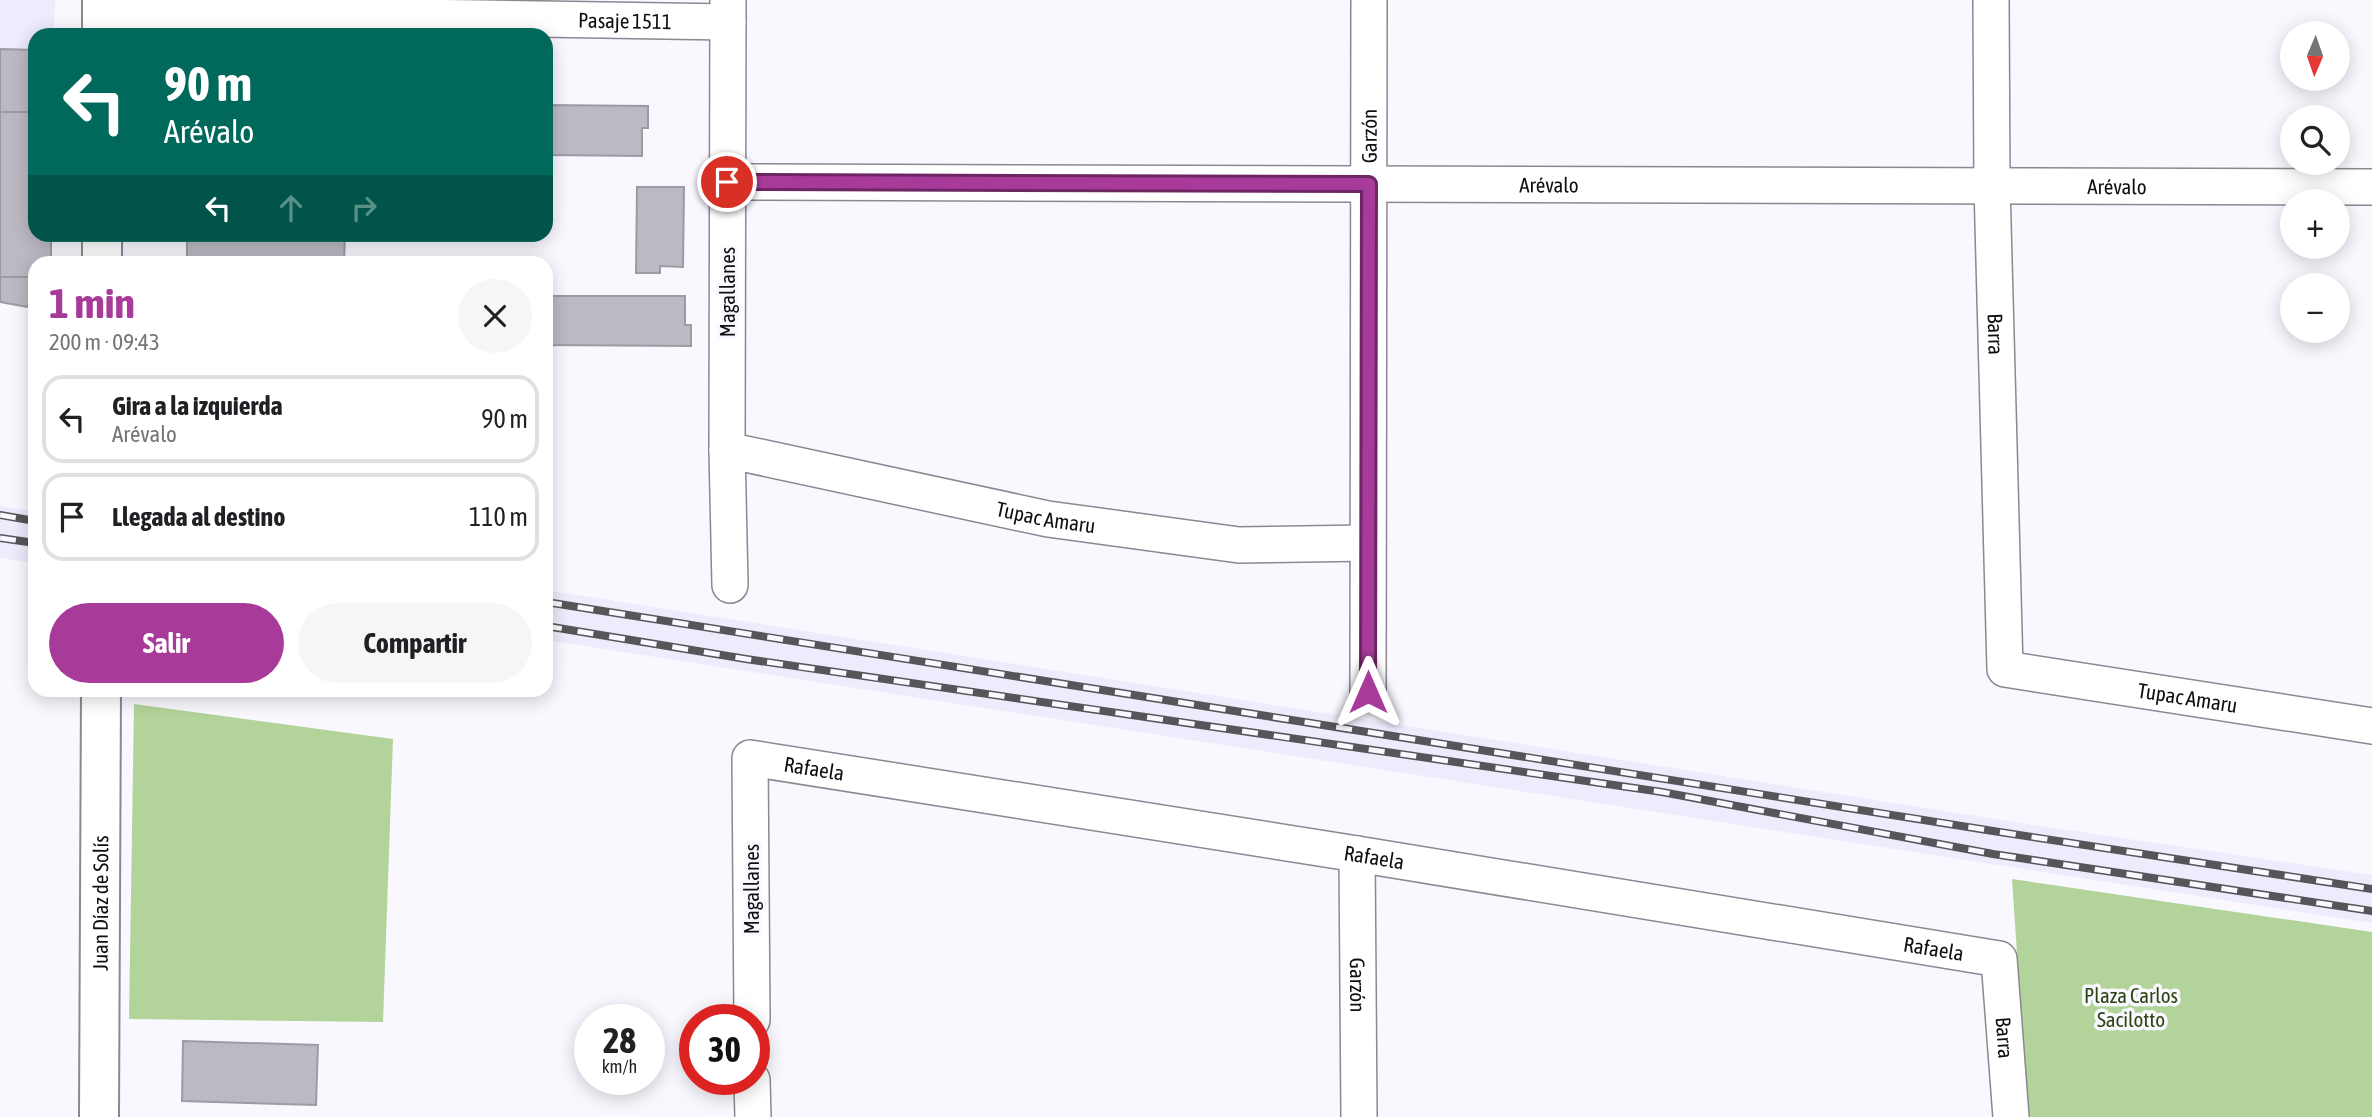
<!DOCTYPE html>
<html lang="es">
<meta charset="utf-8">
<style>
body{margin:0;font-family:"Asap Condensed",sans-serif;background:#f6f6f6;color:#202124;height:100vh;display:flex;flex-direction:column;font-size:26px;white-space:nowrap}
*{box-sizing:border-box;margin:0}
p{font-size:23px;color:#757577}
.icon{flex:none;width:38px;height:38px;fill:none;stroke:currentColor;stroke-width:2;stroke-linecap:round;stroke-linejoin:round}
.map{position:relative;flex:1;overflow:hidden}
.sheet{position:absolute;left:28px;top:256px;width:525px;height:441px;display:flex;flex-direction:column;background:#fff;border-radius:21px;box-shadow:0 4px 18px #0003}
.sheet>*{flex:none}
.top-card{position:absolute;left:28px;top:28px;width:525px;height:214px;border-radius:21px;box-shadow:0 4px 18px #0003;background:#00695c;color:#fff;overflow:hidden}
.needle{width:46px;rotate:182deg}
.fabs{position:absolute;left:2280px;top:21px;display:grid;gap:14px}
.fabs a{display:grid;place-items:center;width:70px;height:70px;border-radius:50%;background:#fff;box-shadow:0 4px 18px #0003;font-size:35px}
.speed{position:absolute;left:574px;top:1004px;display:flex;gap:14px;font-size:35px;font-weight:700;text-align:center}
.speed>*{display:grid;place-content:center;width:91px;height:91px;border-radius:50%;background:#fff;box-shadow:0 4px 18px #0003;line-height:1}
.speed small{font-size:18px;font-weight:400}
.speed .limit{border:10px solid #d22;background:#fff;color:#111}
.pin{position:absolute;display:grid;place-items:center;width:60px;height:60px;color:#fff;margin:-30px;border:4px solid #fff;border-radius:50%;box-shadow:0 2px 7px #0007}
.me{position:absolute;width:77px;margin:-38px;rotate:0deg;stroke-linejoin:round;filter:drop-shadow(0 0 5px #0008)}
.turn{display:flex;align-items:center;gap:24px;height:147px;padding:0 21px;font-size:32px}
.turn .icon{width:91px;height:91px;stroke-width:2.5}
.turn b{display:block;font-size:49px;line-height:60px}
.lanes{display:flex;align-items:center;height:66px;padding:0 21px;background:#0003;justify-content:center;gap:35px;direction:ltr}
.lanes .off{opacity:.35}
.round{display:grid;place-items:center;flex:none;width:74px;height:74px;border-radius:37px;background:#f6f6f6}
.overview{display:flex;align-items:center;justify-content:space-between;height:119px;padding:0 21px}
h1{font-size:42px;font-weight:700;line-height:52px;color:#a83b99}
.primary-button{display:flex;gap:14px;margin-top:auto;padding:14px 21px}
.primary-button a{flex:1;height:80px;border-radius:42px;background:#a83b99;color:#fff;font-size:28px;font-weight:700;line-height:80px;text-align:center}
.primary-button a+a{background:#f6f6f6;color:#202124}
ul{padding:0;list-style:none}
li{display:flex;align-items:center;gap:21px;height:88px;margin:0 14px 10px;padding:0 7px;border:4px solid #e0e0e0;border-radius:21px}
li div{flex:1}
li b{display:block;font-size:26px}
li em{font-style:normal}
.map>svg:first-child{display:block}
.built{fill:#edebfc}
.green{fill:#b2d399}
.building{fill:#bdb9c3;stroke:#9d9aa3;stroke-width:2}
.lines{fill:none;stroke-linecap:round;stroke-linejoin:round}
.street-casing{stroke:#8a8992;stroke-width:38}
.secondary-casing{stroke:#8a8992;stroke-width:42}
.street{stroke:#fff;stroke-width:35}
.secondary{stroke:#fff;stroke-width:38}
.rail-casing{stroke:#56555a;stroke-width:8}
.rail{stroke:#f9f8ff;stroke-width:5;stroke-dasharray:16;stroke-linecap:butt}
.route-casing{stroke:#6d2663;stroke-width:18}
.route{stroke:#a83b99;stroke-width:12}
.labels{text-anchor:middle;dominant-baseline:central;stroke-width:7;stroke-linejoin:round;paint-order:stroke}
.street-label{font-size:21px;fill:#0f0e12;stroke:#f9f8ff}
.park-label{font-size:21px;fill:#2c4511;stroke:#f9f8ff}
</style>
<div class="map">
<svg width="2372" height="1117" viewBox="0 0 2372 1117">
<rect width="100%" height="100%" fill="#f9f8ff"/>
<g class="built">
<polygon points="0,0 55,0 54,35 35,35 35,234 51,235 51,262 35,262 35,308 0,302"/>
<polygon points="0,506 35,511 35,563 0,558"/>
<polygon points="546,590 2027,824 2372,875 2372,923 546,640"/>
</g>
<g class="green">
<polygon points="134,704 393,739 383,1022 129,1019"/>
<polygon points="2012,879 2372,932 2372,1117 2028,1117"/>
</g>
<g class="building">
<polygon points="0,49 35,50 35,112 0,112"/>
<polygon points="546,105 648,106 648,128 642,128 642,156 546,155"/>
<polygon points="0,112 35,112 35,234 51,234 51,262 35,262 35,277 0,277"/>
<polygon points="637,187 684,187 683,267 660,266 660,273 636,273"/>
<polygon points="187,234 345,234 344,262 351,262 182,262 182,259 187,259"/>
<polygon points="0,277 33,277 28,307 0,302"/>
<polygon points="546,296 685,296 685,325 691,325 691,346 546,345"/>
<polygon points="183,1041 318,1045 316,1105 182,1101"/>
</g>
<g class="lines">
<defs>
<g id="street">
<polyline points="728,0 727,450 730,585"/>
<path id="s1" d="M1991,0l1,186 13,483 367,57"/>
<path id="s2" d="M102,12l626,10"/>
<path id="s3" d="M727,182l1645,5"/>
<path id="s4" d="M727,450l321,69 191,26 129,-2"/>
<path id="s5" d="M1368,692l1,-692"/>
<path id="s6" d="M1357,854l2,263"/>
<path id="s7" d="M752,1020l-2,-262 607,96 642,105 12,158"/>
<polyline points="752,1080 753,1117"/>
</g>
<g id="secondary">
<polyline points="102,35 102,0"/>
<polyline points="102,234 102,262"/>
<path id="s8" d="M99,1117l2,-427"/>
</g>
</defs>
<use href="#street" class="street-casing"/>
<use href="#secondary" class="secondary-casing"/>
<use href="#street" class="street"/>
<use href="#secondary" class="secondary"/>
<defs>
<g id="rail">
<polyline points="0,515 35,521"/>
<polyline points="0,538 35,543"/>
<polyline points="546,602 1993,831 2372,889"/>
<polyline points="546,626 746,659 1662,792 1993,854 2372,911"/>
</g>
</defs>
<use href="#rail" class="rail-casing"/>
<use href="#rail" class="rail"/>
</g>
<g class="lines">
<defs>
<polyline id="route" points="727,182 1369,184 1368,692"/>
</defs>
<use href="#route" class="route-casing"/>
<use href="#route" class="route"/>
</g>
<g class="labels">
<g class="street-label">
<text stroke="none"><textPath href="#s2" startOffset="523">Pasaje 1511</textPath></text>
<text stroke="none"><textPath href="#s5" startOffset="556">Garzón</textPath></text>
<text stroke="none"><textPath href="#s3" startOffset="822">Arévalo</textPath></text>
<text stroke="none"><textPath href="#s3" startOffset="1390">Arévalo</textPath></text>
<text transform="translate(727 292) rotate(-90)">Magallanes</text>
<text stroke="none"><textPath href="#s1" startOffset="334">Barra</textPath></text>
<text stroke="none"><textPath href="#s4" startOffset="326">Tupac Amaru</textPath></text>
<text stroke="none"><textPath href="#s1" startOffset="854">Tupac Amaru</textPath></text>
<text stroke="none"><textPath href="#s7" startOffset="327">Rafaela</textPath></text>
<text stroke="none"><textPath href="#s7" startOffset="894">Rafaela</textPath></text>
<text transform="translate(751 889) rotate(-90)">Magallanes</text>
<text stroke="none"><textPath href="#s8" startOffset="214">Juan Díaz de Solís</textPath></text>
<text stroke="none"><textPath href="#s7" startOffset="1461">Rafaela</textPath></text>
<text stroke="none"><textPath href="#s6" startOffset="131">Garzón</textPath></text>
<text stroke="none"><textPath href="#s7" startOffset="1606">Barra</textPath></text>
</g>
<g class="park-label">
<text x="2131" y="995">Plaza Carlos<tspan x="2131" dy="24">Sacilotto</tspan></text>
</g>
</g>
</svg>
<div class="fabs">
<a><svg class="needle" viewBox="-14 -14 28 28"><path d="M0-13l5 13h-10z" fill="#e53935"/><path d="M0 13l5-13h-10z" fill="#757577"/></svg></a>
<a><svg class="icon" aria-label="search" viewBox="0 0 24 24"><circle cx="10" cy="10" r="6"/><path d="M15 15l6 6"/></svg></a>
<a>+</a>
<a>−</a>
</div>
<div class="speed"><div>28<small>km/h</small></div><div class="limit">30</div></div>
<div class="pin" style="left:727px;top:182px;background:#d93025"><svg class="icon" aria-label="arrive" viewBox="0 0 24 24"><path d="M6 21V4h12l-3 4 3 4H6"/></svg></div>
<svg class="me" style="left:1368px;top:692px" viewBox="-20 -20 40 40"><path d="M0-17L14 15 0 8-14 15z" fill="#a83b99" stroke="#fff" stroke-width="4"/></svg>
<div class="top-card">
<div class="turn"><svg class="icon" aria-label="left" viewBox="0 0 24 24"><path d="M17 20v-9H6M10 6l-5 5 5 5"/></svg><div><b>90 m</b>Arévalo</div></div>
<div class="lanes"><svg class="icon" aria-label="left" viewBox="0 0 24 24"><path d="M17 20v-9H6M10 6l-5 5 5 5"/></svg><svg class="icon off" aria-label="ahead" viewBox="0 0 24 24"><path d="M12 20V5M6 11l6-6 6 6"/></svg><svg class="icon off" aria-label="right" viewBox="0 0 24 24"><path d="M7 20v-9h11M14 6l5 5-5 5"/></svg></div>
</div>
<section class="sheet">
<div class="overview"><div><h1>1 min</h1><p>200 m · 09:43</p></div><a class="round"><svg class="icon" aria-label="close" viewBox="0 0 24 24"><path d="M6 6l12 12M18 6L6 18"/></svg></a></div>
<ul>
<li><svg class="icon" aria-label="left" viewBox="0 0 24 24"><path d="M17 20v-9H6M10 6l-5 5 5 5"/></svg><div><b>Gira a la izquierda</b><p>Arévalo</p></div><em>90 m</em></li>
<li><svg class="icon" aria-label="arrive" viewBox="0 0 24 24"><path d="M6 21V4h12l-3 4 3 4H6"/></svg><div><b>Llegada al destino</b></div><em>110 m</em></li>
</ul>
<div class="primary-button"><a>Salir</a><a>Compartir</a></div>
</section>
</div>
